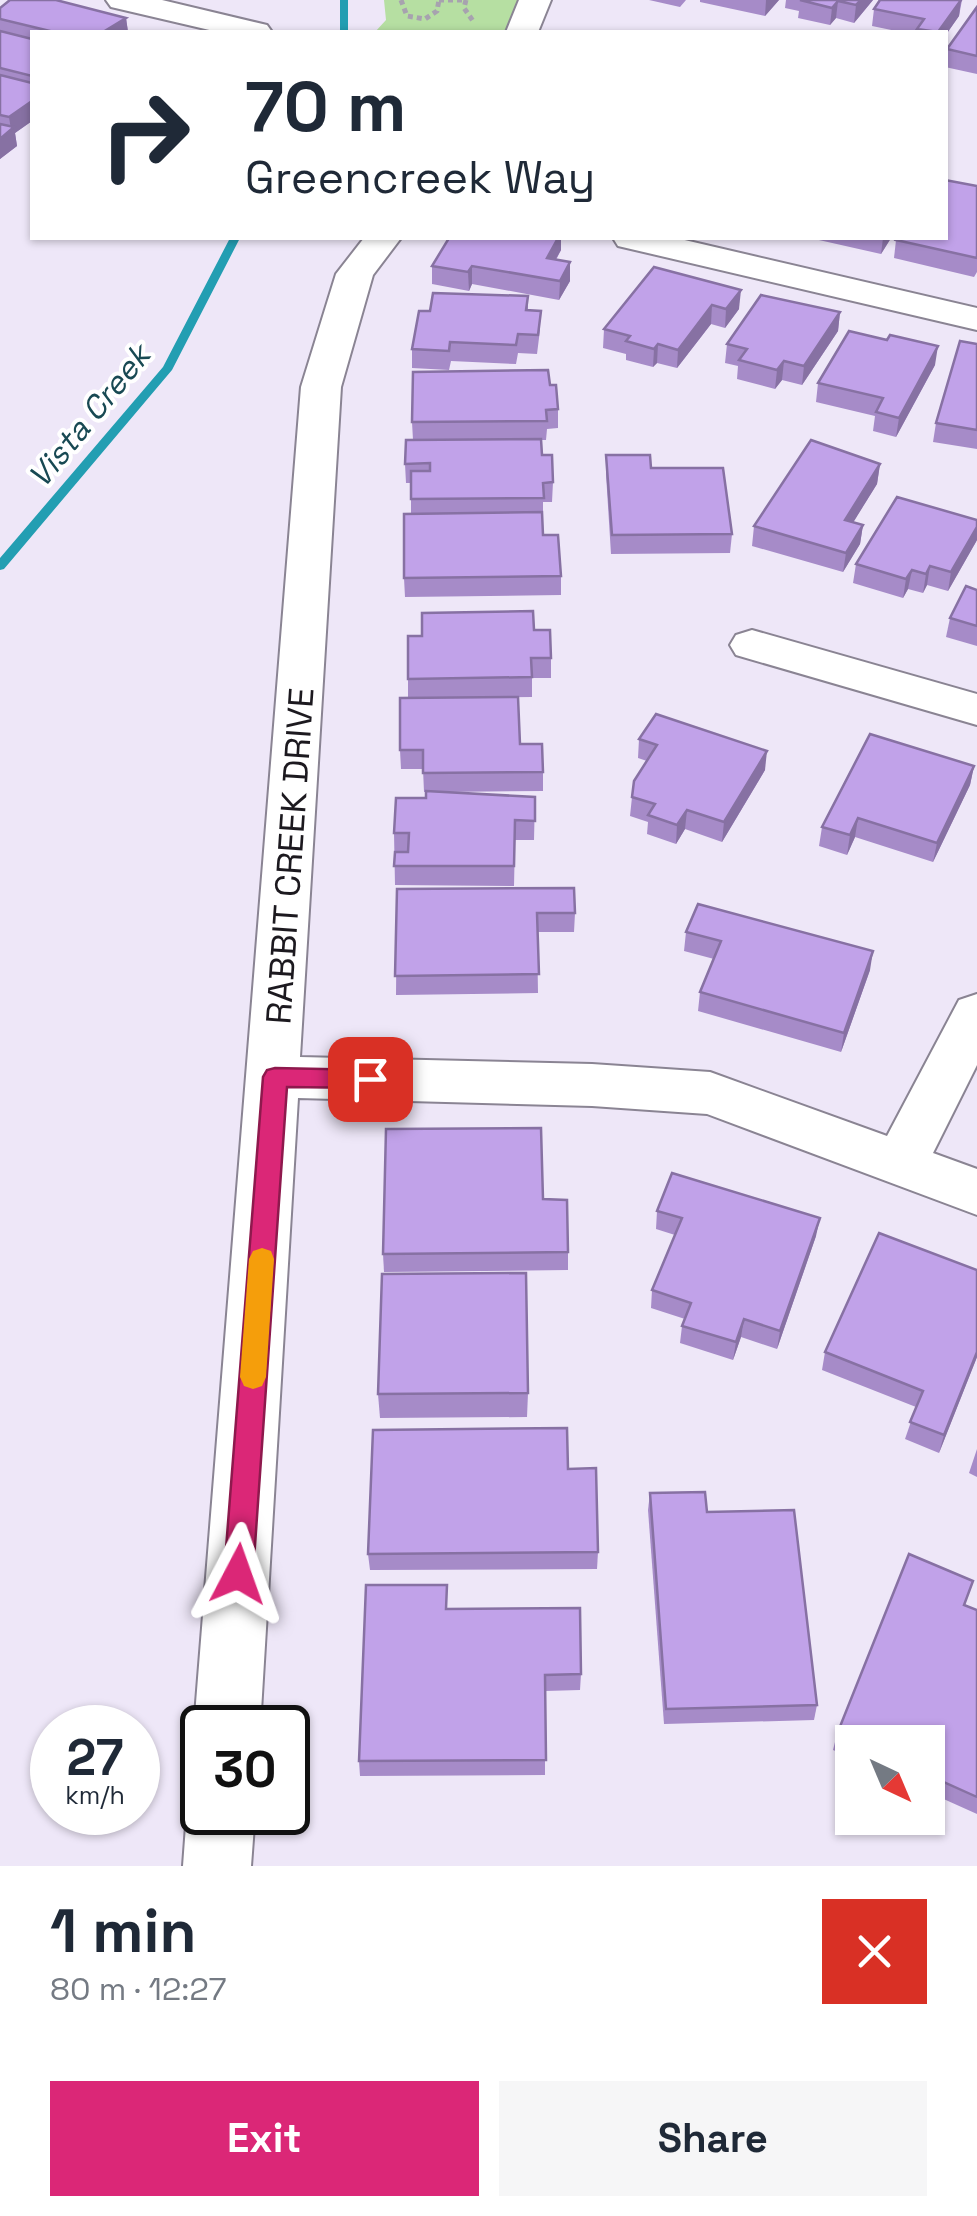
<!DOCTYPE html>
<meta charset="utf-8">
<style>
body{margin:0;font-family:"Space Grotesk",sans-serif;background:#f6f6f7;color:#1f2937;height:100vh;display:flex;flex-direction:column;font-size:38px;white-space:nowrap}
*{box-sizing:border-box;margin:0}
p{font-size:32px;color:#747a83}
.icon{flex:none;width:55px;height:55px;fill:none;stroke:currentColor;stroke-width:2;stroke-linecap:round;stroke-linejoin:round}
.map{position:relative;height:1866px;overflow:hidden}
.drawer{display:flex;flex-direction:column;background:#fff;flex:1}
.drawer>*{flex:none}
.hud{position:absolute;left:30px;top:30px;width:918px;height:210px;border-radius:0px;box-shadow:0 2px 8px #0004;background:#fff;color:#1f2937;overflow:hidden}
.needle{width:65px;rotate:136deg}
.fabs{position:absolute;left:835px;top:1725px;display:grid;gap:20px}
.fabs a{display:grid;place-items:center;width:110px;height:110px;border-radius:0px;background:#fff;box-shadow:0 2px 8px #0004;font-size:50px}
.speed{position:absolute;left:30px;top:1705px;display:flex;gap:20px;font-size:50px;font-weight:700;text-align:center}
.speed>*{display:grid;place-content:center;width:130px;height:130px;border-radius:50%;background:#fff;box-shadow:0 2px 8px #0004;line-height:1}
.speed small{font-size:25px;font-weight:400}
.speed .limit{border:5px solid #111;border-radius:15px;background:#fff;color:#111}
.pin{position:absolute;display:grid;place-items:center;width:85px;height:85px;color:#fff;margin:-42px;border-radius:20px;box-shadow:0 5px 15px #0006}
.me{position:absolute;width:110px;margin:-55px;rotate:4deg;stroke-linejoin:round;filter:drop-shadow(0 0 8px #0008)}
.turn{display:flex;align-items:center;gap:35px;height:210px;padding:0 50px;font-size:45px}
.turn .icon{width:130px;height:130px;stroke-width:2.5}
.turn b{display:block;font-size:70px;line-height:85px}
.round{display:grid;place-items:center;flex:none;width:105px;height:105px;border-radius:0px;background:#f6f6f7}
.overview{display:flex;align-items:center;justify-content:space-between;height:170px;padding:0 50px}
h1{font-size:60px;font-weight:600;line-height:75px}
.button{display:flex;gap:20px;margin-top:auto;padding:20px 50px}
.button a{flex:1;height:115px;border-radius:0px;background:#db2777;color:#fff;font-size:40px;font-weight:600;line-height:115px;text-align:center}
.button a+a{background:#f6f6f7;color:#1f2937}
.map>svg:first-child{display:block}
.green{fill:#b6dfa2}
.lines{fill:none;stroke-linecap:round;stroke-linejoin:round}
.stream{fill:#239eb2;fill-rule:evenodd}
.minor-casing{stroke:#8a8493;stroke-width:4}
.path{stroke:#a7a2af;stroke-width:5;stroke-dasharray:5 4;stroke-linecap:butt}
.minor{fill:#fff;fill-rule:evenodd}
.wall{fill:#a68bc8}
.shaded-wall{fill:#8771a3}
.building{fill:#c1a2e9;stroke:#8771a3;stroke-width:2.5}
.route{fill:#db2777;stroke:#8e194d;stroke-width:2.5}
.slow{fill:#f59e0b}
.labels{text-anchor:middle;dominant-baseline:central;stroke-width:8;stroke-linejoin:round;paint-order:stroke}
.far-water-label{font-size:32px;font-style:italic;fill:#184953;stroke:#fff}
.street-label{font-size:35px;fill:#1c191f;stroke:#fff}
</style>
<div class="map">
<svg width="977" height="1866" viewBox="0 0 977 1866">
<rect width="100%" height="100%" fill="#eee7f8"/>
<polygon class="green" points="384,0 519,0 507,32 375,32 386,20"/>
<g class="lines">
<g class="stream">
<rect x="340" y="0" width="8" height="32"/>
<polygon points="230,238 240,238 172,370 4,569 0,570 0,558 163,367"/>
</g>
<defs>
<g id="minor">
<polygon points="106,0 162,0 267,25 272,32 218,32 111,7"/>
<polygon points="519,0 551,0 538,32 506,32"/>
<polygon points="364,238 401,238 373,275 341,387 300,1057 592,1064 710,1072 887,1136 959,1000 977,994 977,1065 933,1153 977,1169 977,1215 707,1114 592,1106 298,1098 260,1728 202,1728 202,1747 194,1728 301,387 336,274"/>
<polygon points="613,238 676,238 977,308 977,330 618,246"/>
<polygon points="752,630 977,694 977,725 736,655 730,645 736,635"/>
<polygon points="202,1786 202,1812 255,1812 251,1866 183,1866 187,1812 197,1788"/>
</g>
</defs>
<use href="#minor" class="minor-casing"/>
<g class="path">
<polyline points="401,0 407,16 425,19 437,11 439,0"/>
<polyline points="439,0 464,0"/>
<polyline points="466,0 464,8 473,21"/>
</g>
<use href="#minor" class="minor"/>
</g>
<g class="wall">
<polygon points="649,0 686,0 680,7"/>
<polygon points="700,0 779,0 765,16 700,2"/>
<polygon points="786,0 873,0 854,23 836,18 830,25 798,18 799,11 785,8"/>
<polygon points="880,0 962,0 959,16 945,36 945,32 901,32 872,26 874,9"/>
<polygon points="977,7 977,74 945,67 947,49"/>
<polygon points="0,8 126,18 128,32 32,32 32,121 15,133 17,146 0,159"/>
<polygon points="977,186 977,272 974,277 894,258 896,240"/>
<polygon points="810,238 891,238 881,254"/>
<polygon points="561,250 556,260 570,281 559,300 472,284 469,291 432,284 432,266"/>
<polygon points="654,267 739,309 725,328 711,324 677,368 657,363 653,367 626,360 626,354 603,348 604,329"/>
<polygon points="528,296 528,310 540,330 537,354 518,353 516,364 451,361 449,370 412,368 412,349 430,311"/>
<polygon points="840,312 838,331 802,385 782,380 775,389 737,379 738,366 725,363 727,344"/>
<polygon points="977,344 977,449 933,442 936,423"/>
<polygon points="935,365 896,437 873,431 875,416 816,402 818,383"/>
<polygon points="558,409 558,428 547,429 546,440 541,440 542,455 553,482 552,502 543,502 543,535 561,576 561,595 405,597 404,578 411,514 411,483 406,483 405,464 413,440 412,422"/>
<polygon points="606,455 651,468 732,534 730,553 611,554 606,474"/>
<polygon points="880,464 877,484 853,522 863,525 860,544 843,572 752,546 754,526"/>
<polygon points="977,540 948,591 927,585 923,593 908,589 903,598 853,583 856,564"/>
<polygon points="977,590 977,646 946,637 950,618"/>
<polygon points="534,630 551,658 551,678 532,678 532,697 463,698 520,744 543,772 543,791 441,792 535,797 534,840 515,840 514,886 395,885 394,833 426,798 426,792 424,792 423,769 401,769 400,750 408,698 408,679"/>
<polygon points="639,739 765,770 722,842 685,829 676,844 647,834 648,822 630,816 632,797 647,761 638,758"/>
<polygon points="974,766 970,785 933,862 855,837 847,855 819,846 822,827"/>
<polygon points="397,889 575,913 574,932 537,932 538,993 396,995"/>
<polygon points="686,932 870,970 841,1052 698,1011 700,992 714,959 684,951"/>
<polygon points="543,1199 568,1252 568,1270 384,1272 383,1254"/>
<polygon points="657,1211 816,1236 777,1349 741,1337 733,1360 680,1343 682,1326 685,1319 651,1308 652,1290 675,1235 656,1229"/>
<polygon points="977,1270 977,1357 939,1453 905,1439 916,1407 822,1370 825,1352"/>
<polygon points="528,1393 527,1417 380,1418 378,1394"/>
<polygon points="977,1449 977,1477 969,1473"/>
<polygon points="568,1469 598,1552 597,1569 370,1570 368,1554"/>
<polygon points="650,1493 707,1512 817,1705 814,1720 664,1724 648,1510"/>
<polygon points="964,1605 977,1610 977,1814 928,1792 928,1742 852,1742 852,1758 833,1750 837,1734"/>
<polygon points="447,1609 581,1674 580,1690 545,1691 545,1775 360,1776 359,1761"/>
</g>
<g class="shaded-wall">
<polygon points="766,0 779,0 765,16"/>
<polygon points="861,0 873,0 854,23 856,5"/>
<polygon points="961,0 959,16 945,36 945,32 938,32"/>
<polygon points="838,1 836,18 830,25 832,8"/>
<polygon points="126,18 128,32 103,32"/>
<polygon points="32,101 32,121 15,133 17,146 0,159 0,139 11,130 9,117"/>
<polygon points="558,238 561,238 561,250 546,276 547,258"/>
<polygon points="883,238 891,238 881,254"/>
<polygon points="570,262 570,281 559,300 560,281"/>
<polygon points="472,266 472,284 469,291 468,272"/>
<polygon points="741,290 739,309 725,328 726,309"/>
<polygon points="712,305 711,324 677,368 678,350"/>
<polygon points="840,312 838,331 802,385 804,366"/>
<polygon points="658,344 657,363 653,367 654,349"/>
<polygon points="938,346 935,365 896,437 899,418"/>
<polygon points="784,361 782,380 775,389 777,370"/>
<polygon points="880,464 877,484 843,539 845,520"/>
<polygon points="863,525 860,544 843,572 846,553"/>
<polygon points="977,527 977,540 948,591 951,572"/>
<polygon points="930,566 927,585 923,593 926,574"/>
<polygon points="912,570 908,589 903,598 906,579"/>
<polygon points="767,751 765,770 722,842 724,822"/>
<polygon points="974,766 970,785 933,862 937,843"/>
<polygon points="687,810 685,829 676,844 677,825"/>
<polygon points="858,818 855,837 847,855 850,835"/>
<polygon points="873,951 870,970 841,1052 844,1033"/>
<polygon points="820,1218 816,1236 777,1349 780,1331"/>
<polygon points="744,1319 741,1337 733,1360 736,1342"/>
<polygon points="977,1352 977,1357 939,1453 944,1435"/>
</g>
<g class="building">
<polygon points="10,0 56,0 126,18 103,32 54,32 0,19 0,8"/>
<polygon points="800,0 861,0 856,5 838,1 832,8"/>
<polygon points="880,0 961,0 938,32 917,29 924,19 874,9"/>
<polygon points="977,7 977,56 947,49"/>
<polygon points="0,31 32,39 32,76 0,68"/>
<polygon points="0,75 32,83 32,101 9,117 0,115"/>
<polygon points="0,124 14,127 0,139"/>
<polygon points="945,180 977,186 977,258 896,240 898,238 945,238"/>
<polygon points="449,238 558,238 547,258 570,262 560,281 472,266 468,272 432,266"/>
<polygon points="654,267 741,290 726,309 712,305 678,350 658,344 654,349 626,341 630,336 604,329"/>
<polygon points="433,293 528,296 526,310 541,311 538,335 518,334 516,345 450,342 449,351 412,349 419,311 430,311"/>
<polygon points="761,295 840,312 804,366 784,361 777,370 739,360 747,349 727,344"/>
<polygon points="849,331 887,340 890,335 938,346 899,418 876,412 883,398 818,383"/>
<polygon points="960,341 977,344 977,430 936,423"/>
<polygon points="548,370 550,385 556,385 558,409 546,410 547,421 412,422 413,372"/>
<polygon points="541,439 542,455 552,455 553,482 543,483 544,498 411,499 411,471 430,471 430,463 405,464 406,440"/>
<polygon points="811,440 880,464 845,520 863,525 846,553 754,526"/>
<polygon points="606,455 650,455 651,468 723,468 732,534 612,535"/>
<polygon points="897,497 977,520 977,527 951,572 930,566 926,574 912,570 906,579 856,564"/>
<polygon points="542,512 543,535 558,535 561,576 404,578 404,514"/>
<polygon points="966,586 977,590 977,626 950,618"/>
<polygon points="533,611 534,630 550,630 551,658 531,658 532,677 408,679 408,636 422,636 422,613"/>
<polygon points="518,697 520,744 542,744 543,772 423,773 423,750 400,750 400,698"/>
<polygon points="656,714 767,751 724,822 687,810 677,825 648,815 655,804 632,797 634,781 657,745 639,739"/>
<polygon points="870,734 974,766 937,843 858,818 850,835 822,827"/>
<polygon points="426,791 535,797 535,821 515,820 514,866 394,866 395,852 408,852 409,833 394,833 396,798 426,798"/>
<polygon points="574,888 575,913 537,913 539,974 395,976 397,889"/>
<polygon points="698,904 873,951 844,1033 700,992 721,941 686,932"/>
<polygon points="541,1128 543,1199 567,1200 568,1252 383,1254 386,1129"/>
<polygon points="672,1173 820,1218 780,1331 744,1319 736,1342 682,1326 691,1303 652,1290 682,1218 657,1211"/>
<polygon points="879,1233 977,1270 977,1352 944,1435 910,1422 923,1391 825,1352"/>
<polygon points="526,1273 528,1393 378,1394 382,1274"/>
<polygon points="567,1428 568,1469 596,1468 598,1552 368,1554 373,1430"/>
<polygon points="705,1492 707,1512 794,1510 817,1705 666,1709 650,1493"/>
<polygon points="909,1554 973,1581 964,1605 977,1610 977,1797 928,1775 928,1742 856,1742 837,1734"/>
<polygon points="366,1585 447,1585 446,1609 580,1608 581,1674 545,1675 546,1760 359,1761"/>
</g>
<polygon class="route" points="275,1068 370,1070 378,1072 382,1079 378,1086 370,1088 287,1087 253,1574 249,1584 238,1588 228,1584 224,1574 263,1077 267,1070"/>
<polygon class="slow" points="262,1248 271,1251 274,1259 266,1377 262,1386 253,1389 244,1386 240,1377 249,1259 253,1251"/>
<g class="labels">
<g class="far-water-label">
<text transform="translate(89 416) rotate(-51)">Vista Creek</text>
</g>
<g class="street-label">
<text transform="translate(290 856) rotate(-86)">RABBIT CREEK DRIVE</text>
</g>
</g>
</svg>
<div class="fabs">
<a><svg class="needle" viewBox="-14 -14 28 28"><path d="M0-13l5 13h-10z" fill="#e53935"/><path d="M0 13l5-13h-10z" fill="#747a83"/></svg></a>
</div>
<div class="speed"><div>27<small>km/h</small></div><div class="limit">30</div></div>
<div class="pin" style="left:370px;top:1079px;background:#d93025"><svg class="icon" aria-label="arrive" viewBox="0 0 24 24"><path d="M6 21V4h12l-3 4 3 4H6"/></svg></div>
<svg class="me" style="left:238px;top:1574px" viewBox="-20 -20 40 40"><path d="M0-17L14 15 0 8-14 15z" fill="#db2777" stroke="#fff" stroke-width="4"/></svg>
<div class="hud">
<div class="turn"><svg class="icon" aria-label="right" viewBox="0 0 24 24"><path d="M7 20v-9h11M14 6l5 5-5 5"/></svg><div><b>70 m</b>Greencreek Way</div></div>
</div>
</div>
<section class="drawer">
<div class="overview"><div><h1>1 min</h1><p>80 m · 12:27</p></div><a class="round" style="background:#d93025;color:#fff"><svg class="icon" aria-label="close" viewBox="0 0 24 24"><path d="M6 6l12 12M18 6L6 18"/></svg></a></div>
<div class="button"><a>Exit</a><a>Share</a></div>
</section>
